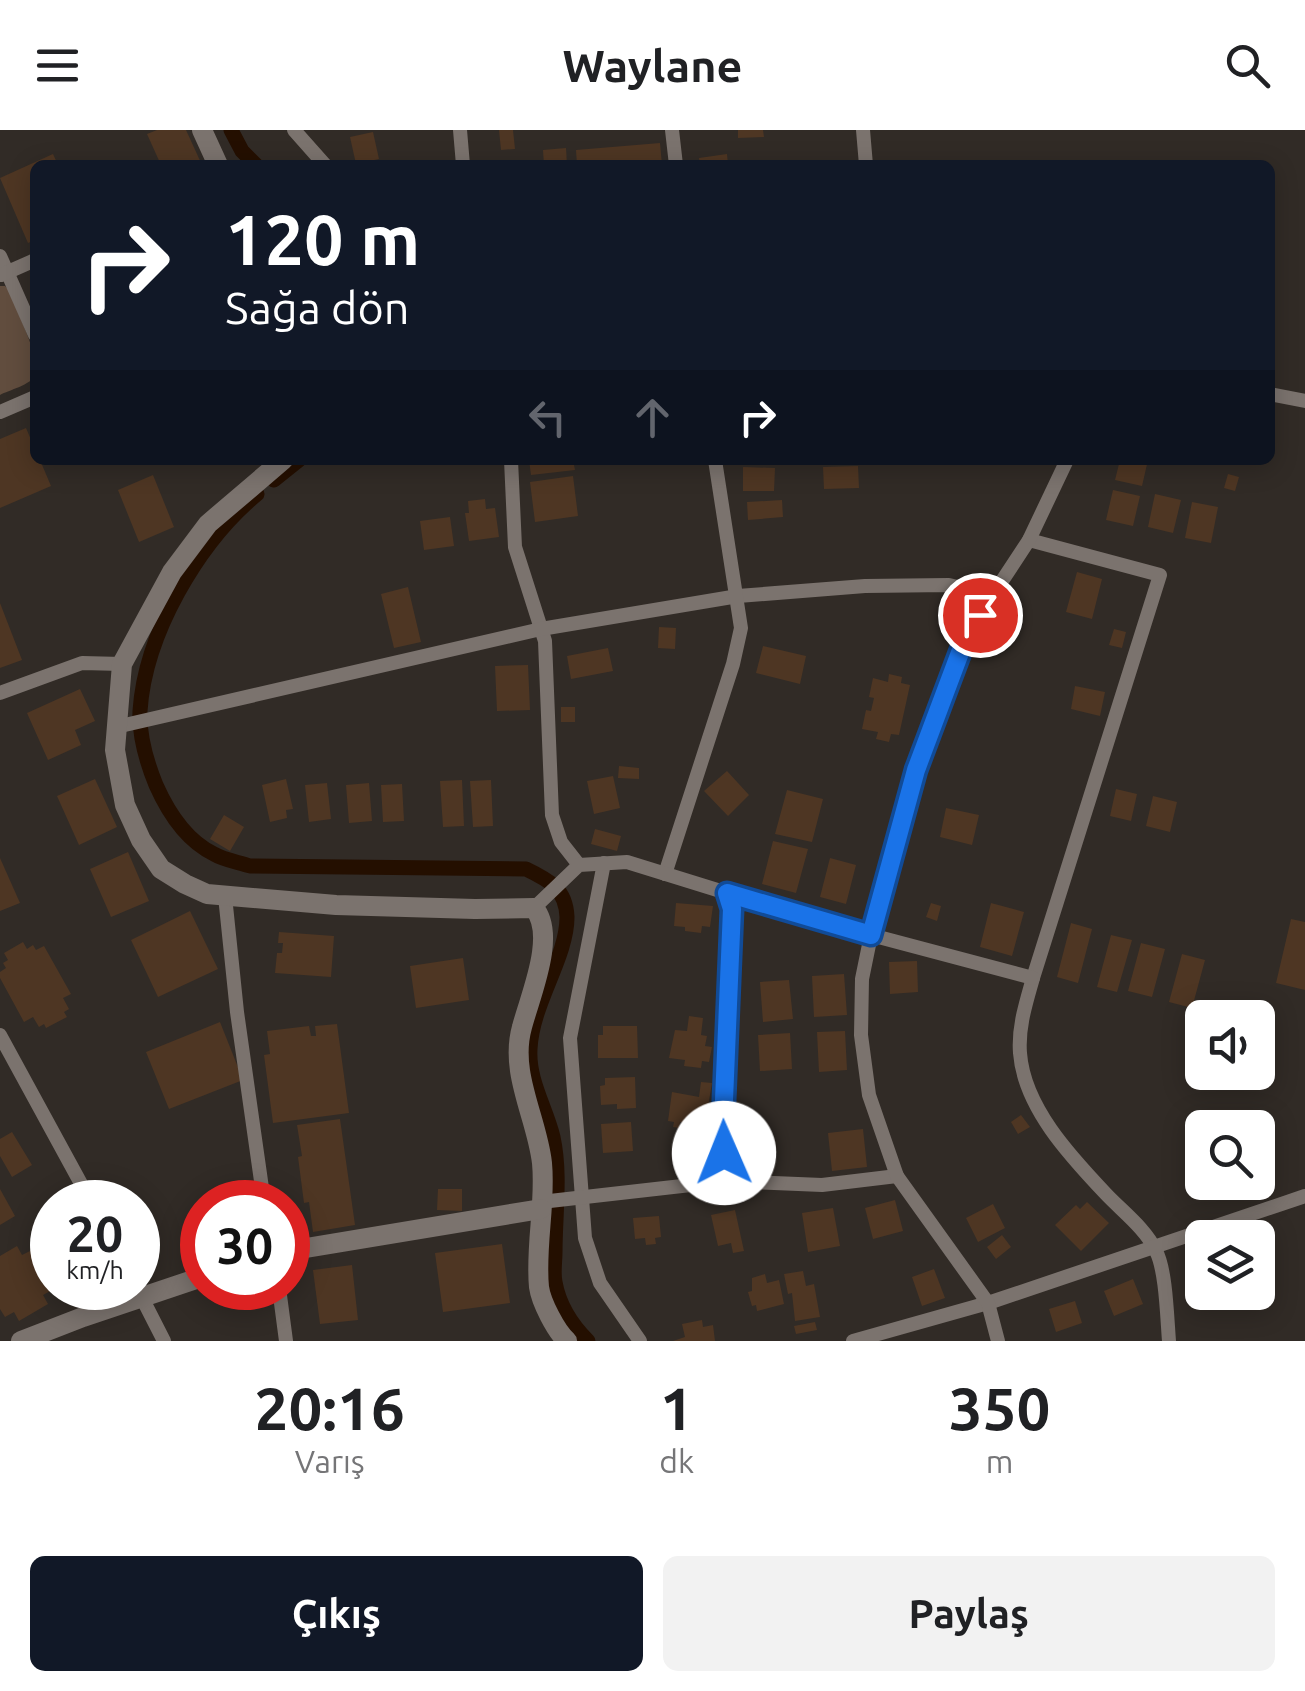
<!DOCTYPE html>
<html lang="tr">
<meta charset="utf-8">
<style>
body{margin:0;font-family:Ubuntu,sans-serif;background:#f2f2f2;color:#202124;height:100vh;display:flex;flex-direction:column;font-size:38px;white-space:nowrap}
*{box-sizing:border-box;margin:0}
p{font-size:32px;color:#757577}
.icon{flex:none;width:55px;height:55px;fill:none;stroke:currentColor;stroke-width:2;stroke-linecap:round;stroke-linejoin:round}
.map{position:relative;height:1211px;overflow:hidden}
.drawer{display:flex;flex-direction:column;background:#fff;flex:1}
.drawer>*{flex:none}
.guide{position:absolute;left:30px;top:30px;width:1245px;height:305px;border-radius:15px;box-shadow:0 5px 25px #0003;background:#111827;color:#fff;overflow:hidden}
.tools{position:absolute;left:1185px;top:870px;display:grid;gap:20px}
.tools a{display:grid;place-items:center;width:90px;height:90px;border-radius:15px;background:#fff;box-shadow:0 5px 25px #0003;font-size:50px}
.speed{position:absolute;left:30px;top:1050px;display:flex;gap:20px;font-size:50px;font-weight:700;text-align:center}
.speed>*{display:grid;place-content:center;width:130px;height:130px;border-radius:50%;background:#fff;box-shadow:0 5px 25px #0003;line-height:1}
.speed small{font-size:25px;font-weight:400}
.speed .limit{border:15px solid #d22;background:#fff;color:#111}
.pin{position:absolute;display:grid;place-items:center;width:85px;height:85px;color:#fff;margin:-42px;border:5px solid #fff;border-radius:50%;box-shadow:0 2px 10px #0007}
.me{position:absolute;width:110px;margin:-55px;rotate:359deg;stroke-linejoin:round;filter:drop-shadow(0 0 8px #0008)}
.turn{display:flex;align-items:center;gap:35px;height:210px;padding:0 30px;font-size:45px}
.turn .icon{width:130px;height:130px;stroke-width:2.5}
.turn b{display:block;font-size:70px;line-height:85px}
.lanes{display:flex;align-items:center;height:95px;padding:0 30px;background:#0003;justify-content:center;gap:50px;direction:ltr}
.lanes .off{opacity:.35}
.eta{display:flex;justify-content:space-evenly;align-items:center;height:170px;text-align:center}
.eta b{font-size:60px;font-weight:600;line-height:70px}
.primary-button{display:flex;gap:20px;margin-top:auto;padding:20px 30px}
.primary-button a{flex:1;height:115px;border-radius:15px;background:#111827;color:#fff;font-size:40px;font-weight:600;line-height:115px;text-align:center}
.primary-button a+a{background:#f2f2f2;color:#202124}
header{display:flex;justify-content:space-between;align-items:center;height:130px;padding:0 30px;background:#fff;font-size:45px;font-weight:600}
.map>svg:first-child{display:block}
.green{fill:#614d3e}
.lines{fill:none;stroke-linecap:round;stroke-linejoin:round}
.canal{stroke:#240f00;stroke-width:15}
.building{fill:#4e3623}
.street{stroke:#7b736e;stroke-width:14}
.secondary{stroke:#7b736e;stroke-width:20}
.route-casing{stroke:#114b97;stroke-width:25}
.route{stroke:#1a73e8;stroke-width:18}
</style>
<header><svg class="icon" aria-label="menu" viewBox="0 0 24 24"><path d="M4 6h16M4 12h16M4 18h16"/></svg>Waylane<svg class="icon" aria-label="search" viewBox="0 0 24 24"><circle cx="10" cy="10" r="6"/><path d="M15 15l6 6"/></svg></header>
<div class="map">
<svg width="1305" height="1211" viewBox="0 0 1305 1211">
<rect width="100%" height="100%" fill="#312b26"/>
<path class="green" d="M0,156h5l3,3c7,18 33,69 27,86 -4,10 -26,15 -35,20z"/>
<g class="lines">
<g class="canal">
<polyline points="231,0 242,21 256,35"/>
<polyline points="274,350 299,330"/>
<path d="M257,364c-59,49 -112,140 -117,217 -1,24 7,52 16,74 12,27 31,56 58,69 10,6 24,8 36,12l276,3c23,11 40,20 41,48 0,41 -35,86 -37,132 -2,31 16,59 23,88 8,37 2,78 2,115 0,9 -2,21 0,30 4,23 17,43 33,59"/>
</g>
</g>
<g class="building">
<polygon points="157,0 186,0 202,35 161,35 147,4"/>
<polygon points="499,0 513,0 515,19 501,20"/>
<polygon points="738,0 763,0 764,7 738,8"/>
<polygon points="373,2 379,29 356,34 350,7"/>
<polygon points="660,13 662,35 577,35 576,20"/>
<polygon points="566,18 567,35 544,35 543,20"/>
<polygon points="53,24 58,35 35,35 35,110 28,113 0,48"/>
<polygon points="727,24 728,35 700,35 699,28"/>
<polygon points="26,298 35,319 35,330 40,330 51,356 0,378 0,309"/>
<polygon points="529,330 573,330 575,340 531,345"/>
<polygon points="1120,330 1148,330 1142,356 1115,350"/>
<polygon points="858,336 859,358 824,359 823,337"/>
<polygon points="743,337 775,338 774,361 743,361"/>
<polygon points="1228,344 1239,347 1235,361 1224,358"/>
<polygon points="153,345 174,397 139,412 118,360"/>
<polygon points="573,346 578,386 535,392 530,352"/>
<polygon points="1113,360 1140,366 1133,396 1106,390"/>
<polygon points="1155,364 1181,370 1173,403 1148,397"/>
<polygon points="485,369 486,379 495,378 499,407 469,411 465,383 469,383 468,371"/>
<polygon points="782,370 783,387 748,390 747,372"/>
<polygon points="1192,372 1218,377 1211,413 1185,408"/>
<polygon points="450,387 454,416 424,420 420,391"/>
<polygon points="1077,442 1102,449 1092,489 1066,482"/>
<polygon points="408,457 421,512 394,518 381,464"/>
<polygon points="0,473 22,530 0,538"/>
<polygon points="659,497 676,498 675,519 658,518"/>
<polygon points="1114,499 1126,502 1122,518 1109,515"/>
<polygon points="763,516 806,526 800,554 756,543"/>
<polygon points="608,518 613,541 571,549 567,526"/>
<polygon points="528,535 530,580 497,581 495,536"/>
<polygon points="889,544 902,547 901,553 910,555 899,605 891,604 889,612 876,609 878,602 862,599 866,580 871,581 874,568 869,567 873,548 888,552"/>
<polygon points="1075,556 1105,562 1100,586 1071,579"/>
<polygon points="80,559 95,591 75,600 81,615 48,630 27,583"/>
<rect x="561" y="577" width="14" height="15"/>
<polygon points="619,636 639,638 639,649 618,648"/>
<polygon points="727,641 749,665 728,686 704,661"/>
<polygon points="613,646 620,678 594,684 587,651"/>
<polygon points="95,649 117,697 79,715 57,666"/>
<polygon points="286,649 293,679 286,680 287,688 270,692 262,655"/>
<polygon points="462,650 464,696 443,697 440,651"/>
<polygon points="491,650 493,696 473,697 470,651"/>
<polygon points="327,653 331,689 309,692 305,655"/>
<polygon points="369,653 372,691 349,693 346,655"/>
<polygon points="402,654 404,691 383,692 381,655"/>
<polygon points="1116,659 1137,664 1131,691 1110,686"/>
<polygon points="787,660 823,669 812,712 775,704"/>
<polygon points="1153,666 1177,672 1170,702 1146,696"/>
<polygon points="946,678 979,685 972,715 940,707"/>
<polygon points="224,685 244,697 230,721 210,709"/>
<polygon points="595,699 621,706 617,721 591,714"/>
<polygon points="773,711 808,719 796,763 762,754"/>
<polygon points="128,722 149,771 111,787 90,739"/>
<polygon points="0,728 20,773 0,781"/>
<polygon points="830,728 856,735 846,774 820,767"/>
<polygon points="676,773 713,776 710,797 702,796 701,803 685,801 685,797 674,796"/>
<polygon points="931,773 941,776 937,791 926,787"/>
<polygon points="991,773 1024,782 1012,826 980,817"/>
<polygon points="190,781 218,839 158,867 131,810"/>
<polygon points="1291,789 1305,792 1305,860 1276,853"/>
<polygon points="1071,793 1092,799 1078,853 1057,847"/>
<polygon points="279,802 334,806 331,847 275,843 277,823 282,823 283,813 278,813"/>
<polygon points="1111,805 1132,810 1117,862 1097,857"/>
<polygon points="23,812 27,819 33,815 36,820 44,816 71,864 63,868 69,879 64,882 67,887 46,898 44,894 39,897 33,887 24,892 0,848 0,842 6,838 3,833 8,830 4,823"/>
<polygon points="1141,813 1165,819 1152,867 1128,861"/>
<polygon points="1182,824 1205,830 1192,878 1169,872"/>
<polygon points="463,828 469,870 416,878 410,836"/>
<polygon points="917,831 918,862 890,864 889,832"/>
<polygon points="844,844 847,885 814,887 812,846"/>
<polygon points="789,850 793,889 763,892 760,852"/>
<polygon points="689,886 703,888 701,905 707,906 705,916 712,917 709,932 702,931 701,938 684,936 685,930 669,928 675,900 687,901"/>
<polygon points="220,892 243,950 169,979 146,922"/>
<polygon points="337,894 349,983 273,993 264,925 270,924 267,901 309,896 311,906 316,906 315,896"/>
<polygon points="603,896 637,896 638,928 598,928 598,905 603,905"/>
<polygon points="845,901 847,940 819,942 817,902"/>
<polygon points="790,903 792,939 760,941 758,905"/>
<polygon points="635,947 636,978 617,979 617,974 601,975 600,956 605,955 605,948"/>
<polygon points="701,952 712,953 704,1000 684,997 684,993 680,992 679,998 673,997 674,992 668,991 672,962 699,967"/>
<polygon points="1021,985 1030,997 1018,1004 1011,992"/>
<polygon points="340,989 355,1095 313,1102 309,1072 304,1073 298,1027 302,1026 297,995"/>
<polygon points="631,992 633,1021 603,1023 601,994"/>
<polygon points="863,999 867,1037 832,1041 828,1003"/>
<polygon points="12,1002 32,1035 12,1047 0,1026 0,1009"/>
<polygon points="0,1059 15,1086 0,1095"/>
<polygon points="438,1059 462,1059 462,1081 437,1080"/>
<polygon points="895,1070 903,1101 873,1109 865,1078"/>
<polygon points="1087,1072 1109,1093 1081,1121 1055,1095 1076,1075 1080,1079"/>
<polygon points="993,1074 1005,1098 978,1112 966,1088"/>
<polygon points="833,1078 840,1116 808,1122 802,1083"/>
<polygon points="735,1080 744,1121 733,1123 731,1113 718,1116 711,1085"/>
<polygon points="659,1086 661,1107 655,1108 656,1114 646,1115 645,1108 635,1109 633,1088"/>
<polygon points="1002,1105 1011,1117 996,1129 987,1117"/>
<polygon points="502,1114 510,1173 443,1182 435,1123"/>
<polygon points="17,1116 22,1125 32,1120 52,1155 52,1160 43,1165 48,1174 19,1191 14,1182 5,1187 0,1179 0,1126"/>
<polygon points="352,1135 358,1190 320,1194 313,1140"/>
<polygon points="934,1139 945,1168 922,1176 912,1147"/>
<polygon points="803,1141 806,1156 814,1154 820,1187 795,1191 792,1163 788,1164 784,1144"/>
<polygon points="765,1144 767,1153 779,1150 784,1174 757,1181 756,1175 752,1176 748,1162 752,1161 752,1148"/>
<polygon points="1133,1149 1143,1174 1114,1186 1104,1161"/>
<polygon points="1075,1171 1082,1193 1056,1202 1049,1179"/>
<polygon points="702,1190 703,1197 713,1195 715,1211 673,1211 685,1207 682,1194"/>
<polygon points="815,1192 817,1200 796,1204 794,1196"/>
</g>
<g class="lines">
<g class="street">
<polyline points="294,0 325,35"/>
<polyline points="460,0 463,35"/>
<polyline points="672,0 676,35"/>
<polyline points="863,0 866,35"/>
<polyline points="0,126 35,205"/>
<polyline points="1,145 35,130"/>
<polyline points="1270,264 1305,271"/>
<polyline points="0,282 35,267"/>
<polyline points="511,330 515,417 545,511 552,685 561,712 579,735"/>
<path d="M1029,410l131,35 -127,403c-7,25 -15,49 -13,75 4,54 50,103 86,141 16,17 40,35 50,57 10,19 11,66 13,90"/>
<polyline points="0,563 82,533 122,534"/>
<polyline points="116,597 541,499 738,466 865,456 949,455 993,465"/>
<polyline points="604,733 570,908 585,1108 600,1153 640,1211"/>
<polyline points="665,744 733,534 741,498 715,330"/>
<polyline points="727,763 871,805 1033,848"/>
<polyline points="225,766 237,882 264,1072"/>
<polyline points="534,778 579,735 627,732 727,763 732,779 723,995 726,1051"/>
<polyline points="0,905 91,1072"/>
<polyline points="541,1072 726,1051 822,1055 897,1046"/>
<polyline points="137,1158 164,1211"/>
<polyline points="279,1158 286,1211"/>
<polyline points="853,1211 988,1173 1305,1066"/>
<polyline points="998,1211 988,1173 897,1046 869,965 861,905 862,849 871,805 915,640 967,504 1029,410 1067,330"/>
</g>
<g class="secondary">
<polyline points="202,0 218,35"/>
<path d="M283,330l-75,64 -36,48 -50,92 -7,86 10,55 16,35 20,29 24,15 22,10 129,11 139,4 59,-1c23,27 -4,88 -12,119 -13,46 15,91 20,136 4,41 -7,83 -3,124 2,15 17,44 28,54"/>
<polyline points="288,1121 541,1079"/>
<polyline points="21,1211 83,1187 202,1147"/>
</g>
</g>
<g class="lines">
<defs>
<polyline id="route" points="724,1023 723,994 732,779 727,763 871,805 916,640 967,504 980,485"/>
</defs>
<use href="#route" class="route-casing"/>
<use href="#route" class="route"/>
</g>
</svg>
<div class="tools">
<a><svg class="icon" aria-label="sound" viewBox="0 0 24 24"><path d="M4 9h4l5-4v14l-5-4H4zM17 9q2 3 0 6"/></svg></a>
<a><svg class="icon" aria-label="search" viewBox="0 0 24 24"><circle cx="10" cy="10" r="6"/><path d="M15 15l6 6"/></svg></a>
<a><svg class="icon" aria-label="layers" viewBox="0 0 24 24"><path d="M12 4l9 5-9 5-9-5zM3 14l9 5 9-5"/></svg></a>
</div>
<div class="speed"><div>20<small>km/h</small></div><div class="limit">30</div></div>
<div class="pin" style="left:980px;top:485px;background:#d93025"><svg class="icon" aria-label="arrive" viewBox="0 0 24 24"><path d="M6 21V4h12l-3 4 3 4H6"/></svg></div>
<svg class="me" style="left:724px;top:1023px" viewBox="-20 -20 40 40"><circle r="19" fill="#fff"/><path d="M0-13L10 11 0 6-10 11z" fill="#1a73e8"/></svg>
<div class="guide">
<div class="turn"><svg class="icon" aria-label="right" viewBox="0 0 24 24"><path d="M7 20v-9h11M14 6l5 5-5 5"/></svg><div><b>120 m</b>Sağa dön</div></div>
<div class="lanes"><svg class="icon off" aria-label="left" viewBox="0 0 24 24"><path d="M17 20v-9H6M10 6l-5 5 5 5"/></svg><svg class="icon off" aria-label="ahead" viewBox="0 0 24 24"><path d="M12 20V5M6 11l6-6 6 6"/></svg><svg class="icon" aria-label="right" viewBox="0 0 24 24"><path d="M7 20v-9h11M14 6l5 5-5 5"/></svg></div>
</div>
</div>
<section class="drawer">
<div class="eta">
<div><b>20:16</b><p>Varış</p></div>
<div><b>1</b><p>dk</p></div>
<div><b>350</b><p>m</p></div>
</div>
<div class="primary-button"><a>Çıkış</a><a>Paylaş</a></div>
</section>
